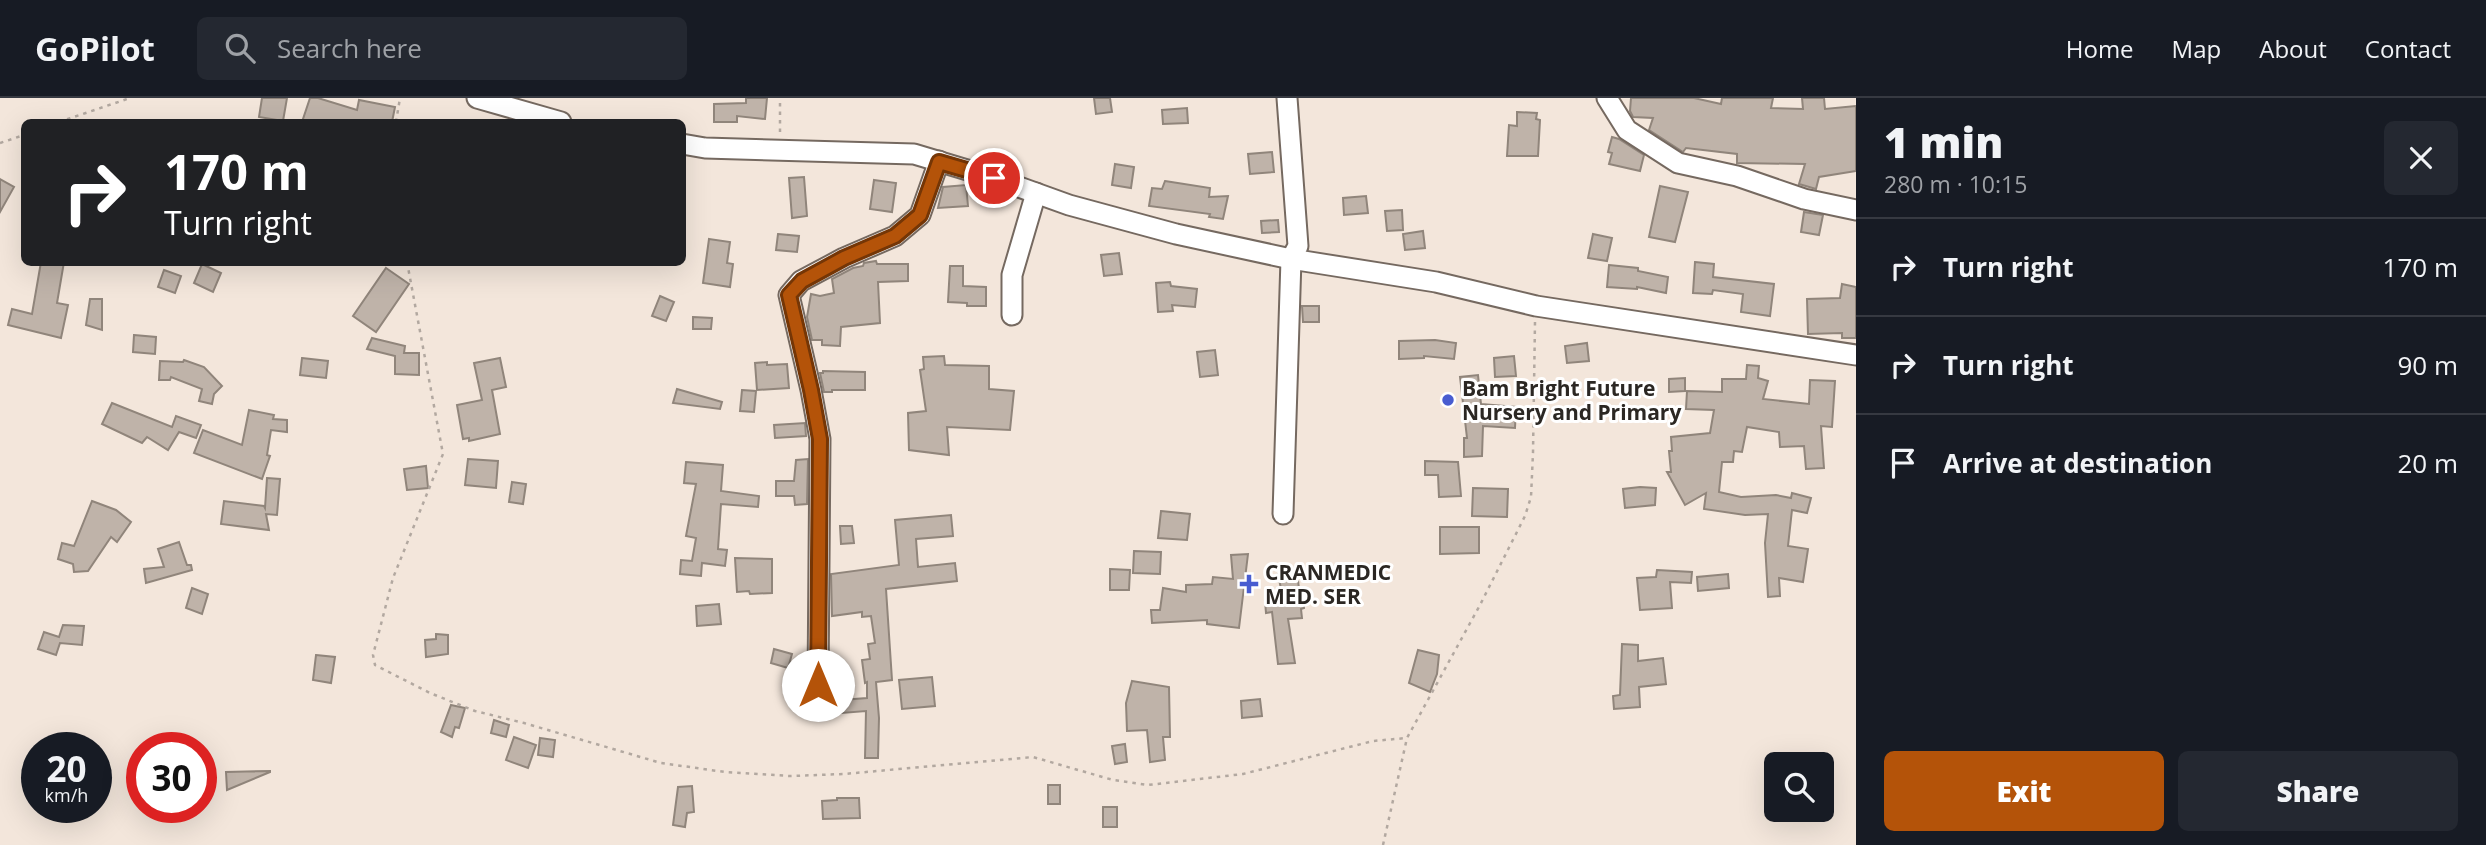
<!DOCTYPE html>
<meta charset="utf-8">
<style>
body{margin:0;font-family:"Open Sans",sans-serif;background:#242831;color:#f1f3f6;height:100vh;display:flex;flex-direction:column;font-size:26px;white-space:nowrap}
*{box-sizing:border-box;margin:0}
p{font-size:23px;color:#9ea1a6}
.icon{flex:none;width:38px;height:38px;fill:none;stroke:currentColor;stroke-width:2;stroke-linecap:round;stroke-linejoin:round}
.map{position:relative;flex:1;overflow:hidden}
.sheet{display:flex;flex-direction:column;background:#171b24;width:630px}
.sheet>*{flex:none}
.top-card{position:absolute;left:21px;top:21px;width:665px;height:147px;border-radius:10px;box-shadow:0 7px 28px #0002;background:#202124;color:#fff;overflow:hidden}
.tools{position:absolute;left:1764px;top:654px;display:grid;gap:14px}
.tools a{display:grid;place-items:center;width:70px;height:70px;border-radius:10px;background:#171b24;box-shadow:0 7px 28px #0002;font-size:35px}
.speed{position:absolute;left:21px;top:634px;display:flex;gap:14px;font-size:35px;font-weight:700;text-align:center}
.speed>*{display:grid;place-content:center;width:91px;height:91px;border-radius:50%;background:#171b24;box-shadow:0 7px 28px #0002;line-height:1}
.speed small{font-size:18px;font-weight:400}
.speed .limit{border:10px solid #d22;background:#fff;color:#111}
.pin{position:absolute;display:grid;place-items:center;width:60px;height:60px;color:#fff;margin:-30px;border:4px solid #fff;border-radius:50%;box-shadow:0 2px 7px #0007}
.me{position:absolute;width:77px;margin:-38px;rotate:0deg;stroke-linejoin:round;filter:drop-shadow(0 0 5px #0008)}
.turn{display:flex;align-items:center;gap:24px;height:147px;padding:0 28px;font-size:32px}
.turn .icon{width:91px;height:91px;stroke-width:2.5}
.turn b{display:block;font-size:49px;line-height:60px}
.round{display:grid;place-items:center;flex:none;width:74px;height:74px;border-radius:10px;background:#242831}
.headline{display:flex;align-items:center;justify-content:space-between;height:119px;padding:0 28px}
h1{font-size:42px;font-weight:800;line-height:52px}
.cta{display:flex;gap:14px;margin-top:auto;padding:14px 28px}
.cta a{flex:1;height:80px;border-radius:10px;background:#b45309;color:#fff;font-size:28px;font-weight:800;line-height:80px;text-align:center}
.cta a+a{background:#242831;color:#f1f3f6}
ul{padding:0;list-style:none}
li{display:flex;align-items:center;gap:21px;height:98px;padding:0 28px;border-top:2px solid #363941}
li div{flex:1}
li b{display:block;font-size:26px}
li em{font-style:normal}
header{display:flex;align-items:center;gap:42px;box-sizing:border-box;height:98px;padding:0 35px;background:#171b24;border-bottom:2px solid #363941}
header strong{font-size:33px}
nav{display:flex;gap:38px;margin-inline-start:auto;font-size:24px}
.search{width:490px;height:63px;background:#242831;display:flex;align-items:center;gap:18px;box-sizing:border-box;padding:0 24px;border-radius:10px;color:#9ea1a6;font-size:26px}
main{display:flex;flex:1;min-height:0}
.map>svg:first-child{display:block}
.building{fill:#bfb3a9;stroke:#90857b;stroke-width:2}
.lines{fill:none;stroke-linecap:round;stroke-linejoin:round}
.street-casing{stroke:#756960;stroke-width:23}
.path{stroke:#b2a8a0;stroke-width:2.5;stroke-dasharray:3.5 5;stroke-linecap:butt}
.street{stroke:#fff;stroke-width:19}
.route-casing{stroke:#753606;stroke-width:18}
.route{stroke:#b45309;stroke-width:12}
.poi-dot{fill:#485cd0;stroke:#fff;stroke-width:2.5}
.labels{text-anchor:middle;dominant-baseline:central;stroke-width:6;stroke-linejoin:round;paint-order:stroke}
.poi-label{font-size:21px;font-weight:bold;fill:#2b2723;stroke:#fff;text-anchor:start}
</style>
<header>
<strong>GoPilot</strong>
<div class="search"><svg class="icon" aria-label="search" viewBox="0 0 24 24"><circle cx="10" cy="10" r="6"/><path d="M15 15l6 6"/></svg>Search here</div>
<nav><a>Home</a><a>Map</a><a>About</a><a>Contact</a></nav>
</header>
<main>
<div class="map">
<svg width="1856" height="747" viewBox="0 0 1856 747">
<rect width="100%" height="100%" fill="#f3e6db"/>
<g class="building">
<polygon points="262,0 287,0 283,23 259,19"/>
<polygon points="310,0 318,0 357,12 359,2 395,9 392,24 302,24"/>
<polygon points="746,0 767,0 765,21 737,18 737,24 714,24 714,6 746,5"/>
<polygon points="1094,0 1110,0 1112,14 1096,16"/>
<polygon points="1631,0 1694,0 1721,6 1722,0 1773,0 1771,10 1803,11 1802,0 1824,0 1825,11 1856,8 1856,73 1819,79 1816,91 1799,86 1805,66 1737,65 1737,56 1686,50 1683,54 1649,32 1653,20 1633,19 1630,13"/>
<polygon points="1187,10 1188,25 1163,26 1162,12"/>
<polygon points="1517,14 1537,15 1536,21 1540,22 1538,58 1507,58 1509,27 1517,28"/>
<polygon points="1612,39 1619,41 1644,57 1640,73 1609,66 1612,55 1608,54"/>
<polygon points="1272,54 1274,74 1250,76 1248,56"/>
<polygon points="1115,66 1134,69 1131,90 1112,87"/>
<polygon points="804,79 807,118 792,120 789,80"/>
<polygon points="0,81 14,89 0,114"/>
<polygon points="874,82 896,85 892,114 870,111"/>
<polygon points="1165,83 1210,90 1209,99 1228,98 1223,121 1209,119 1210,116 1149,108 1152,90 1162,91"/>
<polygon points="966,87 968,108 938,110 943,89"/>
<polygon points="1660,88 1688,94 1675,144 1649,139"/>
<polygon points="1366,98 1368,115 1344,117 1343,100"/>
<polygon points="1402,112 1403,132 1387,133 1385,113"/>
<polygon points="1804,114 1823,117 1819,137 1801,134"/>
<polygon points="1278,122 1279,134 1262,135 1261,123"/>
<polygon points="1423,133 1425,150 1405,152 1403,136"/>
<polygon points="778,136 799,138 797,154 776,152"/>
<polygon points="1593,136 1612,140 1607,163 1588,160"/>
<polygon points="709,141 730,144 727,165 733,166 730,189 703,185"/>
<polygon points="1119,155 1122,176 1104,178 1101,157"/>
<polygon points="876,163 877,166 908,166 908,183 878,184 880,225 841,229 840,248 822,247 822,242 812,242 807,219 811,196 820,198 834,195 832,181 853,170 863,168 864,165"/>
<polygon points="41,164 64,164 57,205 68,207 61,240 8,227 12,211 32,216"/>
<polygon points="1695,164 1714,166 1713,179 1774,186 1770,218 1741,214 1743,196 1713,192 1712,196 1693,195"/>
<polygon points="202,166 221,175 213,194 194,185"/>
<polygon points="1609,167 1638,170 1638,173 1668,179 1666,195 1637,189 1637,191 1607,189"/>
<polygon points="950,168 963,168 963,188 986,189 986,208 967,208 967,205 948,204"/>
<polygon points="386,170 409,186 376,234 353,218"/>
<polygon points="164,172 181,178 175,195 158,189"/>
<polygon points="1170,184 1171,188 1197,191 1195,209 1172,207 1173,213 1158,214 1156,185"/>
<polygon points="1842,186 1856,189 1856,240 1842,240 1842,235 1808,236 1807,201 1840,200"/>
<polygon points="660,198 674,204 666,223 652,218"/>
<polygon points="90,201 102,201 102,232 86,227"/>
<polygon points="1302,208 1319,208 1319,224 1303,224"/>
<polygon points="693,219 712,220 711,231 693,231"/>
<polygon points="134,237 156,239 155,256 133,254"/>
<polygon points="372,240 405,248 404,255 419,255 419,277 395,276 395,258 367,251"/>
<polygon points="1435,242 1456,245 1454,261 1424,258 1424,260 1399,261 1399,243"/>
<polygon points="1587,245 1589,263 1567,265 1565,248"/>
<polygon points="1215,252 1218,277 1200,279 1197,254"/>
<polygon points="944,258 945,267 989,268 989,291 1014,293 1010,332 947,329 949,357 909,352 908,315 926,313 920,272 924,271 923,259"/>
<polygon points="1514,258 1516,278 1495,279 1494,260"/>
<polygon points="302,260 328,263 326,280 300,277"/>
<polygon points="500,260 506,289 492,292 500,336 469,343 469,340 463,341 457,307 482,302 474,265"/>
<polygon points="184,262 204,269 222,288 214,296 212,306 199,303 202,291 171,279 170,282 159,282 160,263 183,264"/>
<polygon points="767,264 767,267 787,266 789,290 757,292 755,265"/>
<polygon points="1747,267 1759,268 1758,280 1768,283 1763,301 1809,306 1810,282 1835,283 1832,329 1821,328 1824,370 1806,371 1804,348 1780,349 1779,334 1747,329 1742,354 1734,353 1733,364 1722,364 1719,394 1741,399 1776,397 1791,400 1792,395 1811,400 1807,415 1792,412 1788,448 1808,451 1803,484 1779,480 1780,498 1768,499 1765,445 1768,416 1745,417 1704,411 1706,395 1685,407 1667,374 1671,374 1669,353 1672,353 1671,339 1710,335 1714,312 1686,311 1687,293 1722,294 1722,281 1746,281"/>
<polygon points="823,273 865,274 865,292 832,292 832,294 824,294 820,275 823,275"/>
<polygon points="1478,277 1481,306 1516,309 1515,330 1483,328 1482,358 1464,359 1464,340 1467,340 1460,279"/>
<polygon points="1685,280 1685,293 1669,294 1669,281"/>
<polygon points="677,291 722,304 720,311 673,305"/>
<polygon points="742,292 756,293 754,314 740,313"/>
<polygon points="112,305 172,329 176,318 201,327 196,340 179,334 168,352 147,339 142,345 102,326"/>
<polygon points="249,312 274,317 273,321 287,322 287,334 271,332 267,357 270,358 262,381 194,355 203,332 242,347"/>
<polygon points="805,325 806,338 775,340 774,327"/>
<polygon points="468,361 498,363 496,390 465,387"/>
<polygon points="808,361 807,406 795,407 794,398 776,398 776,383 794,383 796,362"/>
<polygon points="1425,363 1458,364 1461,398 1439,399 1438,377 1425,377"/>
<polygon points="686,364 723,367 721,393 759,398 758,409 721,406 718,451 727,452 725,468 702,465 701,478 680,476 681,462 692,463 696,440 686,438 696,386 684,385"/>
<polygon points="426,368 428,390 407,392 404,371"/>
<polygon points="267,380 280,381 277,417 266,416 269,432 221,426 224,403 264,408 265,410"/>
<polygon points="512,384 526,386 523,406 509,404"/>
<polygon points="1640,389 1656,390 1655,407 1625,410 1623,391"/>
<polygon points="1473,390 1508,391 1507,419 1472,418"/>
<polygon points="92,403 116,412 131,424 117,444 111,439 88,473 74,474 73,466 58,461 62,445 74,448"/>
<polygon points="1161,413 1190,416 1187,442 1158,440"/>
<polygon points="951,417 953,438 916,441 918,469 955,465 957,483 886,491 892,582 876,584 879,620 878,660 865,660 866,613 829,616 828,603 867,600 867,584 865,585 862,562 870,561 868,546 875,545 871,518 862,519 862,514 832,518 831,476 899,467 895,422"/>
<polygon points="840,428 852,428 854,445 841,446"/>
<polygon points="1440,429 1479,429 1479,455 1440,456"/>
<polygon points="179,444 187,467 191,467 192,472 146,485 144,471 164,469 158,451"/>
<polygon points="1134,453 1161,454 1160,476 1133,475"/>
<polygon points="1248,456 1239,530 1207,526 1207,522 1152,525 1151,512 1160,512 1163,490 1186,494 1186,487 1212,486 1213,479 1233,481 1231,457"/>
<polygon points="735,460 772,461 772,495 750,496 749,493 737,494"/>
<polygon points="1110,471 1130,472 1129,492 1110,492"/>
<polygon points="1657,472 1692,474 1691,485 1670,484 1672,510 1640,512 1637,480 1656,479"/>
<polygon points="1297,473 1300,500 1303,499 1304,510 1301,511 1302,520 1288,521 1295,565 1278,566 1272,514 1266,515 1265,503 1278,502 1278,496 1282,496 1278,476"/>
<polygon points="1728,476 1729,490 1698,493 1697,479"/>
<polygon points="192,490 208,496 202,516 186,510"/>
<polygon points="719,506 721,526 697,528 696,508"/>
<polygon points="63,527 84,528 82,547 60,545 56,557 38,551 44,534 59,539"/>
<polygon points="436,536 448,537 448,556 426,559 425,542 436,541"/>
<polygon points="1622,546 1638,547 1638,563 1663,560 1666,586 1639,589 1640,609 1614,611 1613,598 1620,597"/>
<polygon points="774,551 792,556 788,570 771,565"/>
<polygon points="1418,552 1439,557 1437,576 1430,594 1409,585"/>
<polygon points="316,557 335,559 331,585 313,582"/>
<polygon points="932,579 935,608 902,611 899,582"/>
<polygon points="1132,583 1169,589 1170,639 1163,639 1165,662 1150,664 1147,632 1127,633 1126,605"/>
<polygon points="1260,601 1262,618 1242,620 1241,603"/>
<polygon points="451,607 465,610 459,630 455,629 452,639 441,634"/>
<polygon points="494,622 509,627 506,639 491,635"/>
<polygon points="514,639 536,647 528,670 506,662"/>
<polygon points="540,640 555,642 553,659 538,657"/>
<polygon points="1125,646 1127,664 1115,666 1112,648"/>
<polygon points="270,673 270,674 227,692 226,674"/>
<rect x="1048" y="687" width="12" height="19"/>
<polygon points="692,688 694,714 687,715 685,729 673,727 678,689"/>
<polygon points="837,700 859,700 860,720 823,721 822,703 837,702"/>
<rect x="1103" y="709" width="14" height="20"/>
</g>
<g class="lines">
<defs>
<g id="street">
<polyline points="477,0 561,24"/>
<polyline points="1607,0 1627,32 1678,65 1737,78 1804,101 1856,112"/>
<polyline points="682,46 705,50 914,56 994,80 1069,107 1176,136 1291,161 1436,184 1536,208 1856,257"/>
<polyline points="1012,217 1012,177 1036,95"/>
<polyline points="1283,416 1291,161 1298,148 1287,0"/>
<polyline points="818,587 820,341 811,292 789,197 801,183 844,160 895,138 920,117 939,63"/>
</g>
</defs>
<use href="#street" class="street-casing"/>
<g class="path">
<polyline points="59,24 130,0"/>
<polyline points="396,24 400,0"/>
<polyline points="780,34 780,0"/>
<polyline points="0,45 24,37"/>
<polyline points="407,164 443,356 393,480 373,557 375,567 430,595 475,613 524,625 661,665 725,674 790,678 844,676 1033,659 1113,682 1148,687 1243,676 1373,643 1407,640"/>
<polyline points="1383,747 1407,640 1480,507 1525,418 1531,399 1533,355 1535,224"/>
</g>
<use href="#street" class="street"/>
</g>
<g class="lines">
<defs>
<polyline id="route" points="818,587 820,341 811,292 789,197 802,183 844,160 895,138 920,117 939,64 994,80"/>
</defs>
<use href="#route" class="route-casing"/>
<use href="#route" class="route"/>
</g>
<g class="poi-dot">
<circle cx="1448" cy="302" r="7"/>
<path d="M1245.5 475.5h7v7h7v7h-7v7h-7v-7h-7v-7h7z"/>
</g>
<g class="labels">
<g class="poi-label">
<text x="1462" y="290">Bam Bright Future<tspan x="1462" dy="24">Nursery and Primary</tspan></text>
<text x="1265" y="474">CRANMEDIC<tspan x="1265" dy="24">MED. SER</tspan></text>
</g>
</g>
</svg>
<div class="tools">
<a><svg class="icon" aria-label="search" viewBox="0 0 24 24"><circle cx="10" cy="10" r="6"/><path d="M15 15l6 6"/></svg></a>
</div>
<div class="speed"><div>20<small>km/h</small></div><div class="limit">30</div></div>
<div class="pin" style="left:994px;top:80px;background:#d93025"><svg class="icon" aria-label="arrive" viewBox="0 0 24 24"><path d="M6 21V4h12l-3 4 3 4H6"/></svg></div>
<svg class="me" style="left:818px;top:587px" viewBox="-20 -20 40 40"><circle r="19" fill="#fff"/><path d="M0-13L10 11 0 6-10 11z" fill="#b45309"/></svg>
<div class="top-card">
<div class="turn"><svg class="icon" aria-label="right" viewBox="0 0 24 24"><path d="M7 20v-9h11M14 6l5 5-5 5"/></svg><div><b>170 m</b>Turn right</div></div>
</div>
</div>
<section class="sheet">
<div class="headline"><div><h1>1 min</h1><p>280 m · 10:15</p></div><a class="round"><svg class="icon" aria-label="close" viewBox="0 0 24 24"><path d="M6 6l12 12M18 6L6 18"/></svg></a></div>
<ul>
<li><svg class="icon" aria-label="right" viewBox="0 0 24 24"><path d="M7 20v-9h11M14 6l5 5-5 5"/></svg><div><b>Turn right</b></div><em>170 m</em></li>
<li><svg class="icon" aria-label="right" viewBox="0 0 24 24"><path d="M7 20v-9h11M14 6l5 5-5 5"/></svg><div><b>Turn right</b></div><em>90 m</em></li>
<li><svg class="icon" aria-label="arrive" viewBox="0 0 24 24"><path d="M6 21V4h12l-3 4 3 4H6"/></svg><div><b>Arrive at destination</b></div><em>20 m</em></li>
</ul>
<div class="cta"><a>Exit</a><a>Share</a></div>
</section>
</main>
